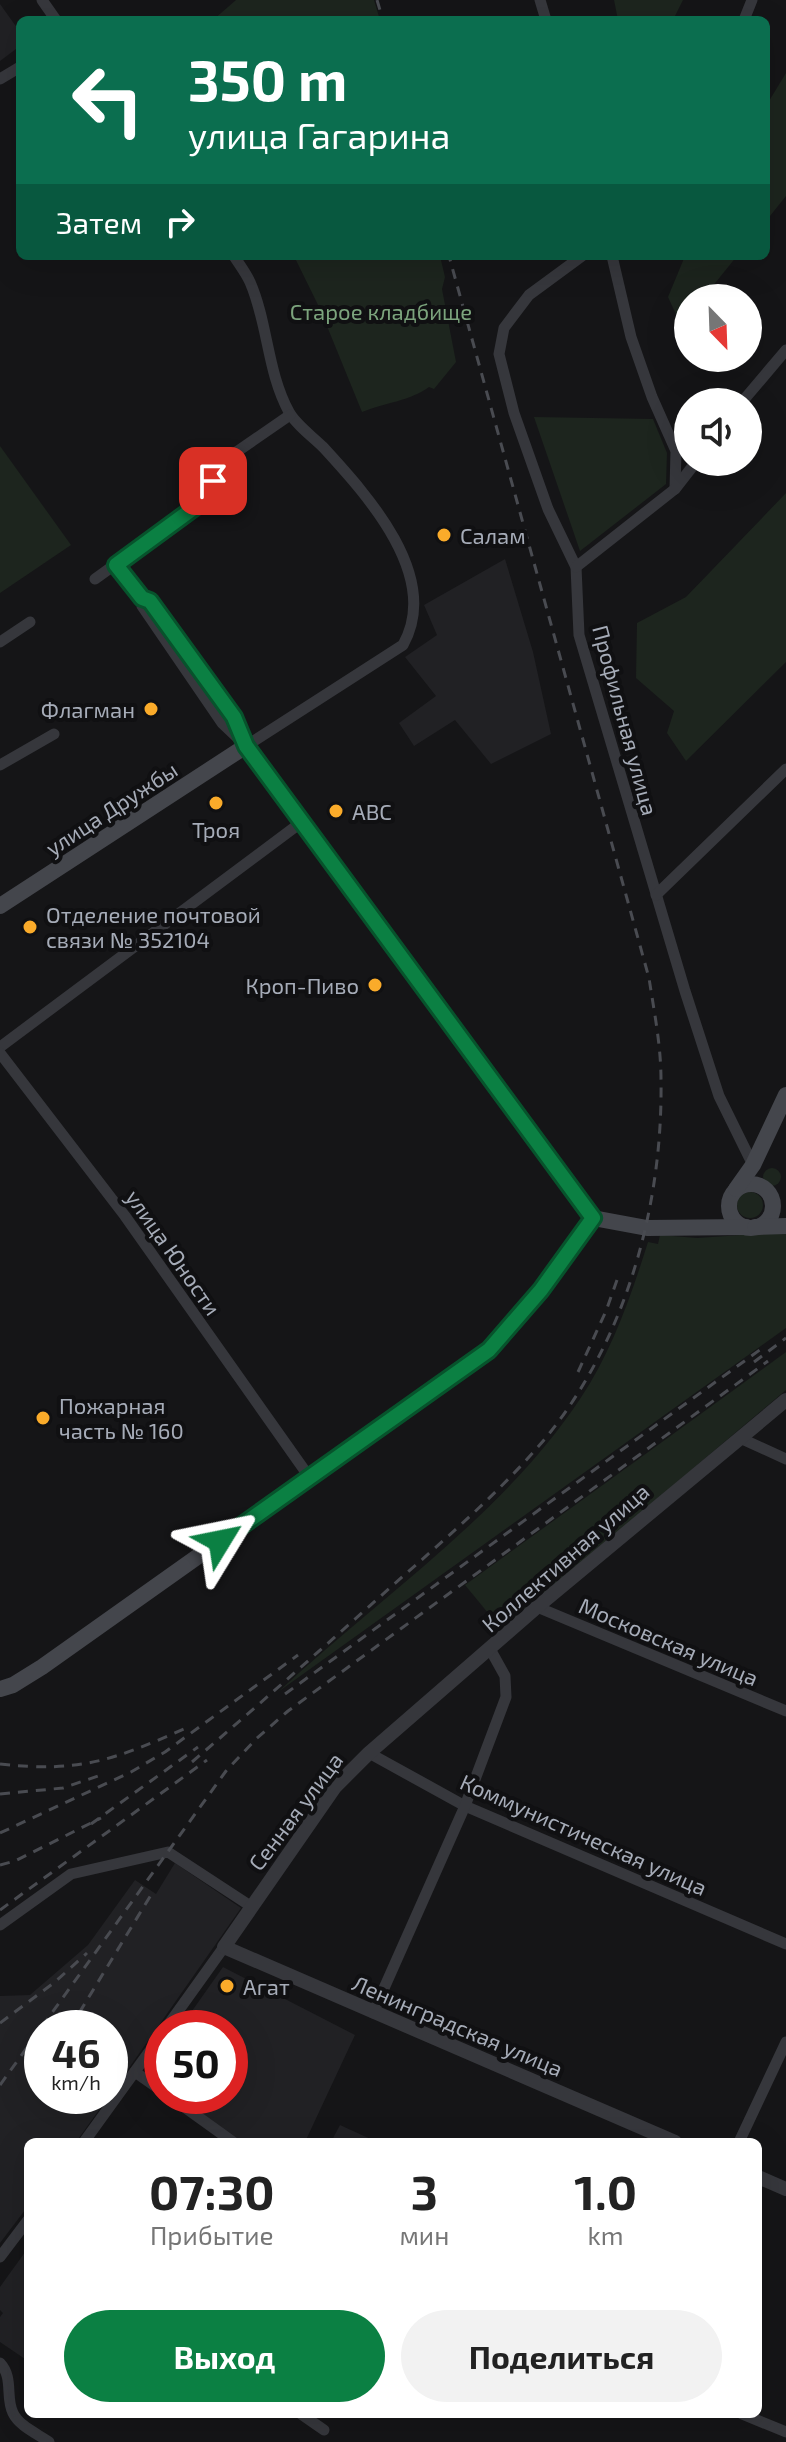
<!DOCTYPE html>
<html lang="ru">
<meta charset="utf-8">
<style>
body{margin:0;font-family:"Exo 2",sans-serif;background:#f2f2f2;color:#222;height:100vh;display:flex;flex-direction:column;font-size:30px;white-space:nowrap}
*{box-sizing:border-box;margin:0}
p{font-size:26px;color:#767676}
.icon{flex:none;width:44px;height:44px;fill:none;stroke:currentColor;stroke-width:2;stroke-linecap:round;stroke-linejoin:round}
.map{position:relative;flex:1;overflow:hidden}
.panel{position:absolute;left:24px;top:2138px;width:738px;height:280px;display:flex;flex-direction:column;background:#fff;border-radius:12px;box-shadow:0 8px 32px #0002}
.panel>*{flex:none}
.hud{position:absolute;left:16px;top:16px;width:754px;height:244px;border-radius:12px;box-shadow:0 8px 32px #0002;background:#0b6e4f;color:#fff;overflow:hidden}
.needle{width:52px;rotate:157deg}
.tools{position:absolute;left:674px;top:284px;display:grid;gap:16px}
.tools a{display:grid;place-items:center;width:88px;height:88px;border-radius:50%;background:#fff;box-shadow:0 8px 32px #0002;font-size:40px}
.speed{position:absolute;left:24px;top:2010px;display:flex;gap:16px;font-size:40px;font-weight:700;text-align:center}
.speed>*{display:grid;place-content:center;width:104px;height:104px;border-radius:50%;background:#fff;box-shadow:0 8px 32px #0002;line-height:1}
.speed small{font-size:20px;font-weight:400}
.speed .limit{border:12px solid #d22;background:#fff;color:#111}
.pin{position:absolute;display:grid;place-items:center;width:68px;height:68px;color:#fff;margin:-34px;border-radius:16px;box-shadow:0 4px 12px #0006}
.me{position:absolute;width:88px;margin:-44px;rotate:55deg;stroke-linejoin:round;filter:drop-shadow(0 0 6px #0008)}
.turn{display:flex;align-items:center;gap:28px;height:168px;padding:0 40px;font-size:36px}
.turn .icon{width:104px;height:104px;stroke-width:2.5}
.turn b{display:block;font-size:56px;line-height:68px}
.then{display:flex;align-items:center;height:76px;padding:0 40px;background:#0003;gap:16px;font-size:30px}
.eta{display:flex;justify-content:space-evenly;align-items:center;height:136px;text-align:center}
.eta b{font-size:48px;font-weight:700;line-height:56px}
.action{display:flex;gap:16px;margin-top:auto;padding:16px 40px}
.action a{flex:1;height:92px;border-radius:48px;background:#0b8043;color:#fff;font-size:32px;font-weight:700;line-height:92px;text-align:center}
.action a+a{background:#f2f2f2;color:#222}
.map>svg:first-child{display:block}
.built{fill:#212124}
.green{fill:#1d251e}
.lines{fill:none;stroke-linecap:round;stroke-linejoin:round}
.minor{stroke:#36373c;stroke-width:11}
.tertiary{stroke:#36373c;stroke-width:14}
.secondary{stroke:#44464c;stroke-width:16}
.rail{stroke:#494b51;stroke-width:3;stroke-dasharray:10 8;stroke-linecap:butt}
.route-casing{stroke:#07532c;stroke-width:20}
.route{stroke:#0b8043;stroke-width:14}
.poi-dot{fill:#faab2a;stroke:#101012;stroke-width:3}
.labels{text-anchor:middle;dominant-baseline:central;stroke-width:8;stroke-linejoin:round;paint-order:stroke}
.park-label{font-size:22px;fill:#7ca47d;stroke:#101012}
.poi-label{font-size:22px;fill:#a6acb8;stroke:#101012;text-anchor:start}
.street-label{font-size:22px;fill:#a6acb8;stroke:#101012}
</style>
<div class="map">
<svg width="786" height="2442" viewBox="0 0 786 2442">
<rect width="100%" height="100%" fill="#151517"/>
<g class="built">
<polygon points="0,4 20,32 20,46 0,61"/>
<polygon points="505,559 533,652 551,734 491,764 455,720 414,746 399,723 436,696 405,657 437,635 424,605"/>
<polygon points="175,1863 241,1908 110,2095 110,2028 42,2028 42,2096 109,2096 76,2142 28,2142 28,2206 0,2243 0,1996 30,1995 88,1945 135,1880 156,1894"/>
<polygon points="223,1967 355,2035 305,2142 240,2142 177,2096 230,2096 230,2028 180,2028"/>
<polygon points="340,2125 377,2142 331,2142"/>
<polygon points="28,2248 28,2361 0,2342 0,2317 3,2313 0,2310 0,2287"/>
</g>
<g class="green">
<polygon points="236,0 374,0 380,20 213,20"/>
<polygon points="614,0 683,0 673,20 618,20"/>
<polygon points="786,73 786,196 766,221 766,106"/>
<path d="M294,256h146l5,21 -3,12 14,73 -22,27 -5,-2c-19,14 -45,16 -67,25l-42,-103z"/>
<polygon points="685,256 737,256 703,298 688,298 688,317 681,325 668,297"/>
<polygon points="534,417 653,419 667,453 666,484 580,551"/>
<polygon points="0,446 71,545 0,593"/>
<polygon points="786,493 786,662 686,761 667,733 674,711 636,678 637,623 686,597"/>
<circle cx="772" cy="1177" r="9"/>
<circle cx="750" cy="1205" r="13"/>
<path d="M786,1232v96l-508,364c102,-95 224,-176 302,-293 32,-48 51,-103 68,-157l10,2 2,-9 37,3z"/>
<polygon points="786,1352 786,1390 502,1630 465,1585"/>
</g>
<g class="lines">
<g class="minor">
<polyline points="42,0 56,20"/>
<polyline points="540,0 546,20"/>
<polyline points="744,20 752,0"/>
<polyline points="0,79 20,67"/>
<path d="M234,256c5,8 12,17 16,26 18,41 17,90 39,130 7,13 23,24 34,35 43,47 119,129 80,198l-157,101"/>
<polyline points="582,256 529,295 504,328 499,354 514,413 548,509 576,567 579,635 685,991 719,1096 753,1165"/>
<polyline points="612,256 631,337 652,397 676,451 675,489"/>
<polyline points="742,402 786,350"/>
<polyline points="116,565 142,598 150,601 234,717 246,746"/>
<polyline points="576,567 675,489 696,462"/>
<polyline points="95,579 206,499 219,464 290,415"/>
<polyline points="142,598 142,606 222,723 242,742"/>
<polyline points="0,642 30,622"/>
<polyline points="0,765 54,734"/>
<polyline points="656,895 786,769"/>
<polyline points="0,1047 303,821"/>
<polyline points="0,1053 125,1216 310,1478"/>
<polyline points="740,1438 786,1459"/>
<polyline points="537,1607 786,1711"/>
<polyline points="369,1753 465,1806 786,1944"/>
<polyline points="0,1925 71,1874 168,1852 252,1907"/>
<polyline points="373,2013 465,1806 506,1697 505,1676 490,1649"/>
<polyline points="166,2028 224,1947"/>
<polyline points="135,2072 162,2091"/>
<polyline points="169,2096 233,2142"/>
<polyline points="84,2142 162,2034"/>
<polyline points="739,2142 786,2042"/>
<polyline points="0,2257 28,2220"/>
<path d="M0,2363c14,15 5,34 13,50 6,13 25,21 36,29"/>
<polyline points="301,2414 324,2430"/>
<polyline points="742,2414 786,2432"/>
</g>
<g class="tertiary">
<polyline points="675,2142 224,1947 335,1787 369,1753 537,1607 786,1400"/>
<polyline points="758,2177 786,2189"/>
</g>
<g class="secondary">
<polyline points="0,906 246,746 593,1218"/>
<circle cx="751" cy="1206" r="22"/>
<polyline points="736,1189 753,1165 786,1095"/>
<polyline points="593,1218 647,1228 746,1227"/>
<polyline points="755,1227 786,1226"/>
<polyline points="0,1689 13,1685 42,1667 489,1350 541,1290 593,1218"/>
</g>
<g class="rail">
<polyline points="377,0 383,20"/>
<polyline points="754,1362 786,1338"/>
<polyline points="578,1372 606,1311 617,1280"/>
<polyline points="285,1694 761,1349"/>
<path d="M192,1762c68,-58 134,-117 200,-176 53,-47 106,-92 152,-146 82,-99 119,-234 117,-360 0,-35 -7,-69 -12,-102l-200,-722"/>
<path d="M0,1764c80,9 114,-4 186,-36"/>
<polyline points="0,1794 63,1788 101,1775"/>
<polyline points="91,1824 198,1747"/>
<polyline points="0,1833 131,1772 165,1752 298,1655"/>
<polyline points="0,1865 15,1861 101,1818"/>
<polyline points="0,1910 207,1760"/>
<polyline points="0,2023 55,1982 87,1953"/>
<polyline points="70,2028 154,1890"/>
<polyline points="0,2085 226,1771 256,1739 288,1711 768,1361"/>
</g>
</g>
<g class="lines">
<defs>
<polyline id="route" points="213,481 206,499 116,565 142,598 150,601 234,717 246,746 593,1218 541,1290 489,1350 220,1541"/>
</defs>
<use href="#route" class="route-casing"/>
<use href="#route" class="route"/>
</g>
<g class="poi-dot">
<circle cx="444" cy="535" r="8"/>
<circle cx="151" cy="709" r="8"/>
<circle cx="216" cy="803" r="8"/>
<circle cx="336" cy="811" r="8"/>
<circle cx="30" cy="927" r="8"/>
<circle cx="375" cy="985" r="8"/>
<circle cx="43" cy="1418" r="8"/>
<circle cx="227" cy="1986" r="8"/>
</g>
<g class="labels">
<g class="park-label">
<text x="381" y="311">Старое кладбище</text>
</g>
<g class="poi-label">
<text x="460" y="535">Салам</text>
<text x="135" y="709" text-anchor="end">Флагман</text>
<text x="352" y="811">ABC</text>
<text x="216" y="829" text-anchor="middle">Троя</text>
<text x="46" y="914">Отделение почтовой<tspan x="46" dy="25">связи № 352104</tspan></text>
<text x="359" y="985" text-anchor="end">Кроп-Пиво</text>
<text x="59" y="1405">Пожарная<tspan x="59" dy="25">часть № 160</tspan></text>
<text x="243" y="1986">Агат</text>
</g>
<g class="street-label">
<text transform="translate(626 720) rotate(75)">Профильная улица</text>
<text transform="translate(111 808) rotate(-33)">улица Дружбы</text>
<text transform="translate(174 1252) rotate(55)">улица Юности</text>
<text transform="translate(565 1557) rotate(-41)">Коллективная улица</text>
<text transform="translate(669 1641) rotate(23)">Московская улица</text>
<text transform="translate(295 1811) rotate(-53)">Сенная улица</text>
<text transform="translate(584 1834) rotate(24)">Коммунистическая улица</text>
<text transform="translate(458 2025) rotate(23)">Ленинградская улица</text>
</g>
</g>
</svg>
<div class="tools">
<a><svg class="needle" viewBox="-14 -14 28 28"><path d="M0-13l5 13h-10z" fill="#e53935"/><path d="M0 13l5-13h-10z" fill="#767676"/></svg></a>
<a><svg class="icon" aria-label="sound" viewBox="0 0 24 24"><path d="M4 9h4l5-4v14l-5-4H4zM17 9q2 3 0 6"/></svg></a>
</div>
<div class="speed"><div>46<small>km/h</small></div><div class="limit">50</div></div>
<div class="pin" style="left:213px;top:481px;background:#d93025"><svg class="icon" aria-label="arrive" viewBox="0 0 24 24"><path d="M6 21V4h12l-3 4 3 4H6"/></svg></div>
<svg class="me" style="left:220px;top:1541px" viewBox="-20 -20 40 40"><path d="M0-17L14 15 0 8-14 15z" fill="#0b8043" stroke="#fff" stroke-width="4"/></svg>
<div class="hud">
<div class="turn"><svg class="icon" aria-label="left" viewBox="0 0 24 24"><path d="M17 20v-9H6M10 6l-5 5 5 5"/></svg><div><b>350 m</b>улица Гагарина</div></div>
<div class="then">Затем<svg class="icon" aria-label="right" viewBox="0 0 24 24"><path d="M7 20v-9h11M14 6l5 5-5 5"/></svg></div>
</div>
<section class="panel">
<div class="eta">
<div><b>07:30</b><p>Прибытие</p></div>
<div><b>3</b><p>мин</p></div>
<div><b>1.0</b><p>km</p></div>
</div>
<div class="action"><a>Выход</a><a>Поделиться</a></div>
</section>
</div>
